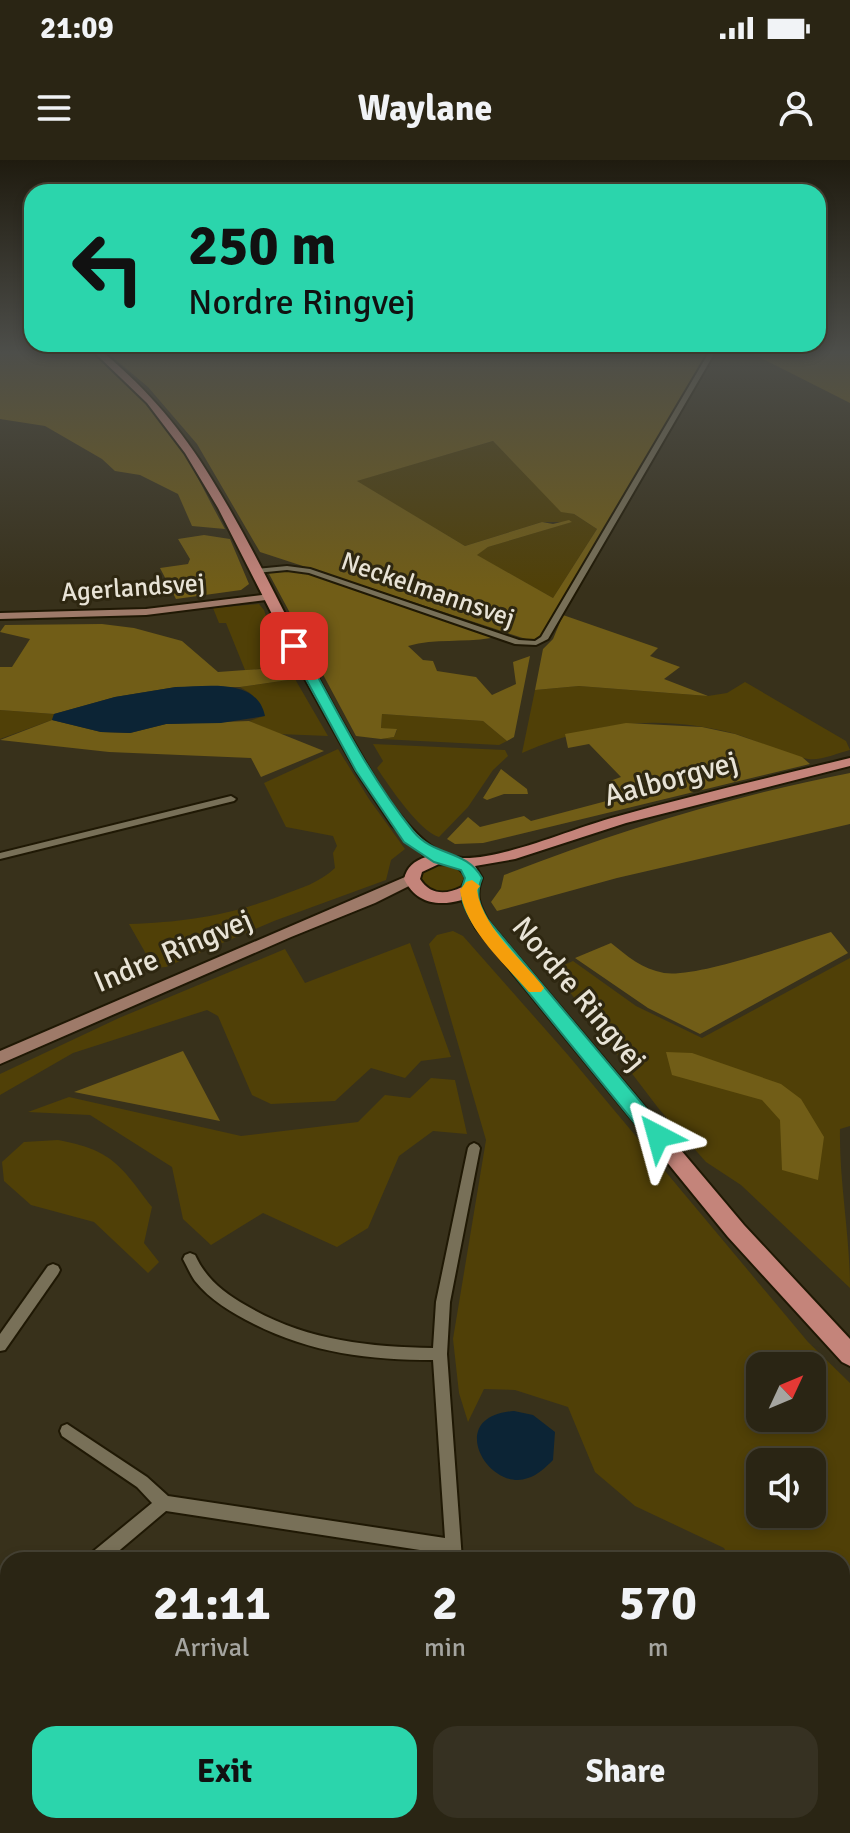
<!DOCTYPE html>
<style>
body{margin:0;font-family:Signika,sans-serif;background:#363122;color:#f1f3f6;height:100vh;display:flex;flex-direction:column;font-size:30px;white-space:nowrap}
*{box-sizing:border-box;margin:0}
p{font-size:26px;color:#a5a5a0}
.icon{flex:none;width:44px;height:44px;fill:none;stroke:currentColor;stroke-width:2;stroke-linecap:round;stroke-linejoin:round}
.map{position:relative;flex:1;overflow:hidden}
.details{position:absolute;left:0px;top:1392px;width:850px;height:282px;display:flex;flex-direction:column;background:#2a2514;border-radius:24px 24px 0 0;box-shadow:0 4px 12px #0003,0 0 0 2px #464234}
.details>*{flex:none}
.hud{position:absolute;left:24px;top:24px;width:802px;height:168px;border-radius:24px;box-shadow:0 4px 12px #0003,0 0 0 2px #464234;background:#2bd5ac;color:#111;overflow:hidden}
.needle{width:52px;rotate:46deg}
.fabs{position:absolute;left:746px;top:1192px;display:grid;gap:16px}
.fabs a{display:grid;place-items:center;width:80px;height:80px;border-radius:16px;background:#2a2514;box-shadow:0 4px 12px #0003,0 0 0 2px #464234;font-size:40px}
.pin{position:absolute;display:grid;place-items:center;width:68px;height:68px;color:#fff;margin:-34px;border-radius:16px;box-shadow:0 4px 12px #0006}
.me{position:absolute;width:88px;margin:-44px;rotate:321deg;stroke-linejoin:round;filter:drop-shadow(0 0 6px #0008)}
.turn{display:flex;align-items:center;gap:28px;height:168px;padding:0 32px;font-size:36px}
.turn .icon{width:104px;height:104px;stroke-width:2.5}
.turn b{display:block;font-size:56px;line-height:68px}
.eta{display:flex;justify-content:space-evenly;align-items:center;height:136px;text-align:center}
.eta b{font-size:48px;font-weight:800;line-height:56px}
.action{display:flex;gap:16px;margin-top:auto;padding:16px 32px}
.action a{flex:1;height:92px;border-radius:24px;background:#2bd5ac;color:#111;font-size:32px;font-weight:800;line-height:92px;text-align:center}
.action a+a{background:#363122;color:#f1f3f6}
.status{display:flex;justify-content:space-between;align-items:center;height:56px;padding:0 40px;background:#2a2514;direction:ltr}
.status svg{height:22px;fill:currentColor}
header{display:flex;justify-content:space-between;align-items:center;height:104px;padding:0 32px;background:#2a2514;font-size:36px;font-weight:800}
.map>svg:first-child{display:block}
.green{fill:#504007;fill-rule:evenodd}
.forest{fill:#715d17;fill-rule:evenodd}
.water{fill:#0c2435}
.lines{fill:none;stroke-linecap:round;stroke-linejoin:round}
.street-casing{stroke:#1f1804;stroke-width:4}
.secondary-casing{stroke:#1f1804;stroke-width:4}
.primary-casing{stroke:#1f1804;stroke-width:4}
.street{fill:#787058;fill-rule:evenodd}
.secondary{fill:#9e7a69;fill-rule:evenodd}
.primary{fill:#c4847a;fill-rule:evenodd}
.route{fill:#2bd5ac;stroke:#1c8a70;stroke-width:2}
.slow{fill:#f59e0b}
.labels{text-anchor:middle;dominant-baseline:central;stroke-width:6;stroke-linejoin:round;paint-order:stroke}
.far-street-label{font-size:26px;fill:#e8e3d6;stroke:#2e2711}
.street-label{font-size:30px;fill:#e8e3d6;stroke:#2e2711}
</style>
<div class="status"><b>21:09</b><svg viewBox="0 0 49 12"><path d="M0 12V9h3v3zM5 12V6h3v6zM10 12V3h3v9zM15 12V0h3v12zM26 1h20v11H26zM47 4h2v5h-2z"/></svg></div>
<header><svg class="icon" aria-label="menu" viewBox="0 0 24 24"><path d="M4 6h16M4 12h16M4 18h16"/></svg>Waylane<svg class="icon" aria-label="person" viewBox="0 0 24 24"><circle cx="12" cy="8" r="4"/><path d="M4 21q1-7 8-7t8 7"/></svg></header>
<div class="map">
<svg width="850" height="1673" viewBox="0 0 850 1673">
<rect width="100%" height="100%" fill="#38311b"/>
<g class="green">
<polygon points="493,281 561,351 574,354 597,369 553,438 476,395 488,387 571,362 542,362 465,386 356,321"/>
<polygon points="259,444 264,450 283,507 245,510 226,463 219,463 213,448"/>
<polygon points="295,519 328,576 279,574 249,561 264,556 250,533 240,527"/>
<path d="M745,522l101,59 4,9c-12,3 -30,11 -42,9 -26,-4 -50,-19 -76,-26 -76,-19 -139,-11 -210,20l13,-63 44,-4 129,10 19,-3z"/>
<polygon points="0,550 54,554 52,560 0,579"/>
<polygon points="382,554 483,561 507,581 499,585 381,579 394,577 397,570 381,568"/>
<path d="M373,584l132,6 3,6 -15,14 -25,37 -29,30c-20,-6 -50,-51 -62,-69l6,-7z"/>
<path d="M338,589l31,50 36,50 -14,11 -5,20 -112,41 -108,46 -12,1 -25,-44c57,-2 97,-8 151,-28 21,-8 39,-13 55,-28l-2,-15 4,-7 -4,-10 -47,-9 -22,-44z"/>
<path d="M445,704l18,8 2,7c-8,17 -25,15 -40,8l-4,-7 1,-7 12,-8z"/>
<path d="M453,771l10,5 105,119 240,287 42,41v450h-31l3,-7h20v-266h-112l-6,-12 -89,-42 -40,-34 -27,-65 -53,-17 -31,-1 -16,33 -9,-29 -6,-54 33,-199 -57,-196 8,-9zM760,1206h52v52h-52zM760,1302h52v52h-52z"/>
<polygon points="410,783 451,897 421,901 405,918 371,908 335,941 271,944 252,935 218,856 207,850 73,893 0,935 0,914 119,858 285,789 305,823"/>
<path d="M850,798v168l-10,3c-1,53 10,105 10,159l-109,-103 -35,-23 -47,-53 -106,-139 20,-9 63,45 66,32z"/>
<polygon points="431,918 455,920 467,974 433,971 399,996 368,1068 337,1087 263,1053 211,1085 183,1059 172,1007 90,955 28,952 69,937 241,976 358,962 385,935 410,938"/>
<path d="M58,980c54,10 62,25 94,67l-8,36 15,19 -11,11 -54,-51 -63,-17 -27,-24 -2,-19 22,-20z"/>
</g>
<g class="forest">
<path d="M0,194h92c26,19 70,61 86,88 17,28 31,59 47,87l-33,-3 -14,-32 -38,-19 -25,-4 -13,-12 -57,-33 -45,-7z"/>
<path d="M109,194h604l-173,284 -11,2 -269,-88 -63,-108 -49,-57zM493,281l68,71 13,2 23,15 -44,69 -76,-43 11,-8 84,-25 -3,-2 -16,4 -11,-2 -77,24 -108,-65z"/>
<polygon points="753,194 850,194 850,243"/>
<polygon points="204,375 230,379 249,424 241,430 176,439 160,408 188,404 190,399 178,379"/>
<path d="M288,410l22,3 173,57 8,8c-29,5 -55,0 -83,8l15,14 10,1 4,10 39,6 16,18 24,-11 -3,-22 17,-6 -16,81 -7,4 -24,-20 -101,-7 -1,14 16,1 -3,8 -13,2 -25,-3 -88,-164z"/>
<polygon points="563,455 658,488 650,496 680,507 664,519 708,536 579,526 535,530 543,489 553,479"/>
<polygon points="102,464 134,468 182,481 218,512 287,507 295,519 240,527 176,527 115,537 54,554 0,550 0,507 12,507 30,479 0,472 5,465"/>
<polygon points="52,560 101,572 130,573 166,564 249,561 324,591 261,617 251,598 109,592 0,580"/>
<polygon points="626,563 702,567 735,574 802,597 810,604 483,683 455,684 447,679 468,657 480,667 524,656 531,661 614,639 618,634 610,621 621,617 589,584 568,588 565,574"/>
<polygon points="501,609 527,629 528,634 504,634 487,640 483,638"/>
<path d="M850,613v51l-233,54 -120,33 -6,-9 10,-14 3,-13c111,-43 228,-79 346,-102z"/>
<path d="M831,772l17,21 -148,81 -52,-26 -73,-50 36,-15c16,13 31,26 53,30 34,5 130,-30 167,-41z"/>
<polygon points="183,891 220,961 74,932"/>
<polygon points="666,892 692,893 781,924 801,939 824,977 818,1020 782,1010 780,960 762,940 672,915"/>
</g>
<g class="water">
<path d="M176,527c30,0 81,-10 89,29l-44,7 -55,1 -36,9 -29,-1 -49,-12 2,-6 61,-17z"/>
<path d="M514,1251l19,4 22,17 -2,28c-7,7 -15,15 -25,18 -39,15 -85,-62 -14,-67z"/>
</g>
<g class="lines">
<defs>
<g id="street">
<polygon points="708,194 714,194 548,479 536,485 515,484 309,413 287,410 256,413 252,411 256,409 287,406 310,409 519,480 535,481 541,477"/>
<polygon points="231,636 236,639 234,641 0,699 0,693"/>
<path d="M474,983l4,2 2,3 -30,154 -3,52 15,206h-16v-6l-280,-43 -58,49h-20l2,-6 62,-51 -15,-16 -75,-51 -2,-5 2,-5 5,-2 80,53 21,19 277,42 -12,-178c-63,0 -122,-7 -179,-36 -22,-11 -44,-24 -59,-43 -5,-7 -8,-15 -12,-22l2,-4 5,-2 5,2c11,24 29,38 52,51 57,34 121,41 186,42l3,-46 32,-154 2,-3z"/>
<polygon points="53,1104 58,1106 60,1110 58,1114 5,1190 0,1191 0,1174 48,1106"/>
<polygon points="8,1466 8,1484 0,1488 0,1470"/>
<polygon points="90,1666 112,1666 109,1673 87,1673"/>
<polygon points="205,1666 234,1666 238,1673 209,1673"/>
<polygon points="464,1666 618,1666 622,1673 464,1673"/>
<polygon points="638,1666 656,1666 654,1673 636,1673"/>
</g>
<g id="secondary">
<polygon points="270,434 274,435 274,439 146,455 0,459 0,453 146,449"/>
<polygon points="412,714 417,716 419,719 417,722 375,743 291,777 0,904 0,891"/>
</g>
<path id="primary" d="M96,194h9c43,36 77,76 106,124 51,82 89,172 138,256 17,29 33,60 55,86 16,18 34,37 59,38 41,1 111,-30 152,-41 78,-22 157,-40 235,-59v8l-224,57 -111,36 -40,7 7,12c-7,17 -3,27 6,43l256,304 106,114v27l-8,-4 -114,-125 -252,-309 -14,-28c-25,7 -46,3 -58,-21 3,-12 10,-18 22,-22l-34,-32 -34,-51 -54,-97 -86,-169 -33,-55 -38,-50zM439,704c12,0 22,2 27,14l-4,9c-16,8 -32,8 -42,-8l2,-7z"/>
</defs>
<use href="#street" class="street-casing"/>
<use href="#secondary" class="secondary-casing"/>
<use href="#primary" class="primary-casing"/>
<use href="#street" class="street"/>
<use href="#secondary" class="secondary"/>
<use href="#primary" class="primary"/>
</g>
<linearGradient id="sky" x2="0" y2="1"><stop stop-color="#1f1b0f"/><stop offset="0.45" stop-color="#4d4e4a"/><stop offset="1" stop-color="#4d4e4a" stop-opacity="0"/></linearGradient>
<rect width="850" height="428" fill="url(#sky)"/>
<path class="route" d="M294,482l7,4c35,63 67,129 112,185 21,26 53,18 69,47 -7,17 -3,27 6,42l177,211 3,5 -3,6h-15l-174,-214c-11,-18 -19,-30 -11,-50l-4,-8 -27,-8 -30,-20 -48,-71 -68,-125z"/>
<path class="slow" d="M472,720l8,6 -3,4c5,36 42,67 64,94l3,4 -3,4h-12c-25,-29 -64,-63 -69,-102l6,-8z"/>
<g class="labels">
<g class="far-street-label">
<text transform="translate(133 428) rotate(-4)">Agerlandsvej</text>
<text transform="translate(428 430) rotate(19)">Neckelmannsvej</text>
</g>
<g class="street-label">
<text transform="translate(671 619) rotate(-15)">Aalborgvej</text>
<text transform="translate(173 791) rotate(-23)">Indre Ringvej</text>
<text transform="translate(579 834) rotate(50)">Nordre Ringvej</text>
</g>
</g>
</svg>
<div class="fabs">
<a><svg class="needle" viewBox="-14 -14 28 28"><path d="M0-13l5 13h-10z" fill="#e53935"/><path d="M0 13l5-13h-10z" fill="#a5a5a0"/></svg></a>
<a><svg class="icon" aria-label="sound" viewBox="0 0 24 24"><path d="M4 9h4l5-4v14l-5-4H4zM17 9q2 3 0 6"/></svg></a>
</div>
<div class="pin" style="left:294px;top:486px;background:#d93025"><svg class="icon" aria-label="arrive" viewBox="0 0 24 24"><path d="M6 21V4h12l-3 4 3 4H6"/></svg></div>
<svg class="me" style="left:658px;top:976px" viewBox="-20 -20 40 40"><path d="M0-17L14 15 0 8-14 15z" fill="#2bd5ac" stroke="#fff" stroke-width="4"/></svg>
<div class="hud">
<div class="turn"><svg class="icon" aria-label="left" viewBox="0 0 24 24"><path d="M17 20v-9H6M10 6l-5 5 5 5"/></svg><div><b>250 m</b>Nordre Ringvej</div></div>
</div>
<section class="details">
<div class="eta">
<div><b>21:11</b><p>Arrival</p></div>
<div><b>2</b><p>min</p></div>
<div><b>570</b><p>m</p></div>
</div>
<div class="action"><a>Exit</a><a>Share</a></div>
</section>
</div>
